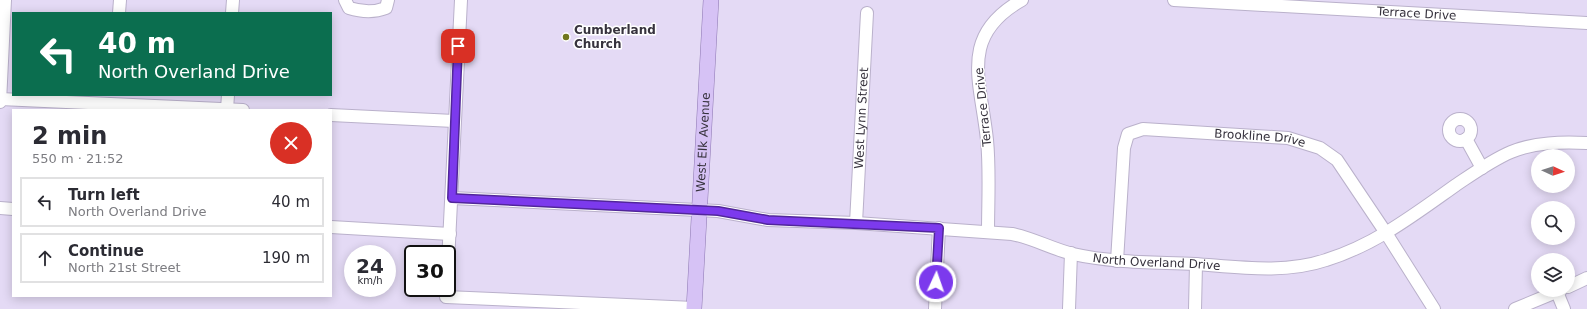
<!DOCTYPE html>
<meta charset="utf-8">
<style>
body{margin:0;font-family:"DejaVu Sans",sans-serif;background:#f7f7f7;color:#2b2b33;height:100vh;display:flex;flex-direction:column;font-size:15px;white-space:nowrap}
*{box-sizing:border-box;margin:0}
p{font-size:13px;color:#7c7c81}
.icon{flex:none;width:22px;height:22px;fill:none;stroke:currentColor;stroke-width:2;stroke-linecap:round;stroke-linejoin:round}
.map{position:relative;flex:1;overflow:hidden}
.drawer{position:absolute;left:12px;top:109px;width:320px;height:188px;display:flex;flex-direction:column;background:#fff;border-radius:0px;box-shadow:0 2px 10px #0003}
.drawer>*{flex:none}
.top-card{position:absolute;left:12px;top:12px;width:320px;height:84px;border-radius:0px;box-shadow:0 2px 10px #0003;background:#0b6e4f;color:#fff;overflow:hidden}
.needle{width:26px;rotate:93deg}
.buttons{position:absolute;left:1531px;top:149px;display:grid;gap:8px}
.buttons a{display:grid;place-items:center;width:44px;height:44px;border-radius:50%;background:#fff;box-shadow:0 2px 10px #0003;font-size:20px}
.speed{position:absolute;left:344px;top:245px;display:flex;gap:8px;font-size:20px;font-weight:700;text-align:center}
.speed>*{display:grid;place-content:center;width:52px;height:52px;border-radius:50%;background:#fff;box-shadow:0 2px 10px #0003;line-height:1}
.speed small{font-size:10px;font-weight:400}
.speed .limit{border:2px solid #111;border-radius:6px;background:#fff;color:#111}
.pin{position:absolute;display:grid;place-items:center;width:34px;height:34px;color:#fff;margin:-17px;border-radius:8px;box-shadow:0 2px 6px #0006}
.me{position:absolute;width:44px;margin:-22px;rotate:3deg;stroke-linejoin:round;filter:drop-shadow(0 0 3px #0008)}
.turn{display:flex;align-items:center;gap:14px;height:84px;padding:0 20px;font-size:18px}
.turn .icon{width:52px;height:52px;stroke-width:2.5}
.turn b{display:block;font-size:28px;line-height:34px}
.round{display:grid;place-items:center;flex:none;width:42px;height:42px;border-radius:21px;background:#f7f7f7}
.overview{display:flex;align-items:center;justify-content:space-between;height:68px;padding:0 20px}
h1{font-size:24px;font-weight:700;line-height:30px}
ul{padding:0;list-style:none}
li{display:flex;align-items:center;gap:12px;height:50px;margin:0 8px 6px;padding:0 12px;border:2px solid #e1e1e2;border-radius:0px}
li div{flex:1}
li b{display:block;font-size:15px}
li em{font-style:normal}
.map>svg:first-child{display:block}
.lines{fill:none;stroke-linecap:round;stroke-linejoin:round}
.minor-casing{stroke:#bab1cb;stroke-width:14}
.major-casing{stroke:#8c76b1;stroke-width:16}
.minor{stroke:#fff;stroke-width:12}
.major{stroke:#d6c2f5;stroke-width:15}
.route-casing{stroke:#51269a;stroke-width:10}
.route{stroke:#7c3aed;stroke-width:7}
.poi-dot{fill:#70761e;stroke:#fff;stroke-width:1.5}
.labels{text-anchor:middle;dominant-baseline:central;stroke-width:3;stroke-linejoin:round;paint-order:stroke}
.street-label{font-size:12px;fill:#36323d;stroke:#fff}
.poi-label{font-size:12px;font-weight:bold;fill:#36323d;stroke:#fff;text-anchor:start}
</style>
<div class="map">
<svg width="1587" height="309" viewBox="0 0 1587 309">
<rect width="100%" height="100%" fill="#e4daf5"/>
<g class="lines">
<defs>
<g id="minor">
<path d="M345,0l4,8c13,4 24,5 37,0l2,-8"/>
<path id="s1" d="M1174,0l413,23"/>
<polyline points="119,13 120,0"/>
<polyline points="232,13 233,0"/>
<polyline points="0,99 243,110"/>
<polyline points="0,102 5,0"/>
<polyline points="227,109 228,95"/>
<polyline points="331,115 454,121"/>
<circle cx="1460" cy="130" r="11"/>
<polyline points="1466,139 1482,168"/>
<path id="s2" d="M452,198l266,13 50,9 88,3 156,11c21,4 40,15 61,20 40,9 81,8 122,10 43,3 90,10 131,-4 49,-15 89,-46 130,-75 18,-12 36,-25 55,-33 24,-10 51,-10 76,-9"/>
<polyline points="0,208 13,209"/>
<path id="s3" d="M856,223l11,-210"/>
<polyline points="331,227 450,234"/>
<path d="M988,232c0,-30 2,-62 -1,-92 -6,-59 -29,-104 35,-140"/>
<path id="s4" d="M1117,261l7,-113 4,-14 15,-5 145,9 32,10 17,12 49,73 48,76"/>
<polyline points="447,283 461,0"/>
<polyline points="1568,287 1587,278"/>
<polyline points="1557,292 1564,309"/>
<polyline points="446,297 694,308"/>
<polyline points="935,309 939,228"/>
<polyline points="1069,309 1071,253"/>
<polyline points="1195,309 1196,264"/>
<polyline points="1515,309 1561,290"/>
</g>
<g id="major">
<path id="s5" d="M694,309l17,-309"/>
</g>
</defs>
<use href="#minor" class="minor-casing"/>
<use href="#major" class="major-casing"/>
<use href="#minor" class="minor"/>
<use href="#major" class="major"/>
</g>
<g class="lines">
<defs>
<polyline id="route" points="458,46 452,198 718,211 768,220 939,228 936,282"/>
</defs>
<use href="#route" class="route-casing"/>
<use href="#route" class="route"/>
</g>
<circle class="poi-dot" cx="566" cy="37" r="4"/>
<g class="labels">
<g class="street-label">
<text stroke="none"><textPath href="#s1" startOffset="243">Terrace Drive</textPath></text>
<text transform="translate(983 107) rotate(-96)">Terrace Drive</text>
<text stroke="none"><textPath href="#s3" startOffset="105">West Lynn Street</textPath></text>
<text stroke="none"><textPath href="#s4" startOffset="261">Brookline Drive</textPath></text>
<text stroke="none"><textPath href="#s5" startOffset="167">West Elk Avenue</textPath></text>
<text stroke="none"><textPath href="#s2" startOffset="710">North Overland Drive</textPath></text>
</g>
<g class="poi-label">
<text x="574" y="30">Cumberland<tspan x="574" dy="14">Church</tspan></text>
</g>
</g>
</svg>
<div class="buttons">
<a><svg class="needle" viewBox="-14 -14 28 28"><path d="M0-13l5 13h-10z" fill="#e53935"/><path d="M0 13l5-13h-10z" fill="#7c7c81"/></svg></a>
<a><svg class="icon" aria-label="search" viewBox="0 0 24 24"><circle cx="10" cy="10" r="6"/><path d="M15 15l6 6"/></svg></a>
<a><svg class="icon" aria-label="layers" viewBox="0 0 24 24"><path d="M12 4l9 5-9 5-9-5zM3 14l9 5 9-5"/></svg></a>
</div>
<div class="speed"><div>24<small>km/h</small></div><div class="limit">30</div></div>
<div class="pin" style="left:458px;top:46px;background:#d93025"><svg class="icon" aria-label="arrive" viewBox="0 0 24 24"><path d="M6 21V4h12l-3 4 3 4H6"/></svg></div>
<svg class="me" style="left:936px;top:282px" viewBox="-20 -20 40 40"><circle r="17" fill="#7c3aed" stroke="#fff" stroke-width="3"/><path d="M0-11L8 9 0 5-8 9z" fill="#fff"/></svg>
<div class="top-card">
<div class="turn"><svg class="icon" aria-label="left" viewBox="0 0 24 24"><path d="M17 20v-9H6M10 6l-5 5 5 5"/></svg><div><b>40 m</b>North Overland Drive</div></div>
</div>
<section class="drawer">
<div class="overview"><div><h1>2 min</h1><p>550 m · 21:52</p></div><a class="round" style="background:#d93025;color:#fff"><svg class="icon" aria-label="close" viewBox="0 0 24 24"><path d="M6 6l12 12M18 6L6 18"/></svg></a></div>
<ul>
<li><svg class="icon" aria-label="left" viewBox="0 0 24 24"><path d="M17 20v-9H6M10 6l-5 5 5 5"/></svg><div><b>Turn left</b><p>North Overland Drive</p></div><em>40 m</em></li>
<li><svg class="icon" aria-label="ahead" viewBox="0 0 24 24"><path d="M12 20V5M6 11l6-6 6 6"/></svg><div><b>Continue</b><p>North 21st Street</p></div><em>190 m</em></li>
</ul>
</section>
</div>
